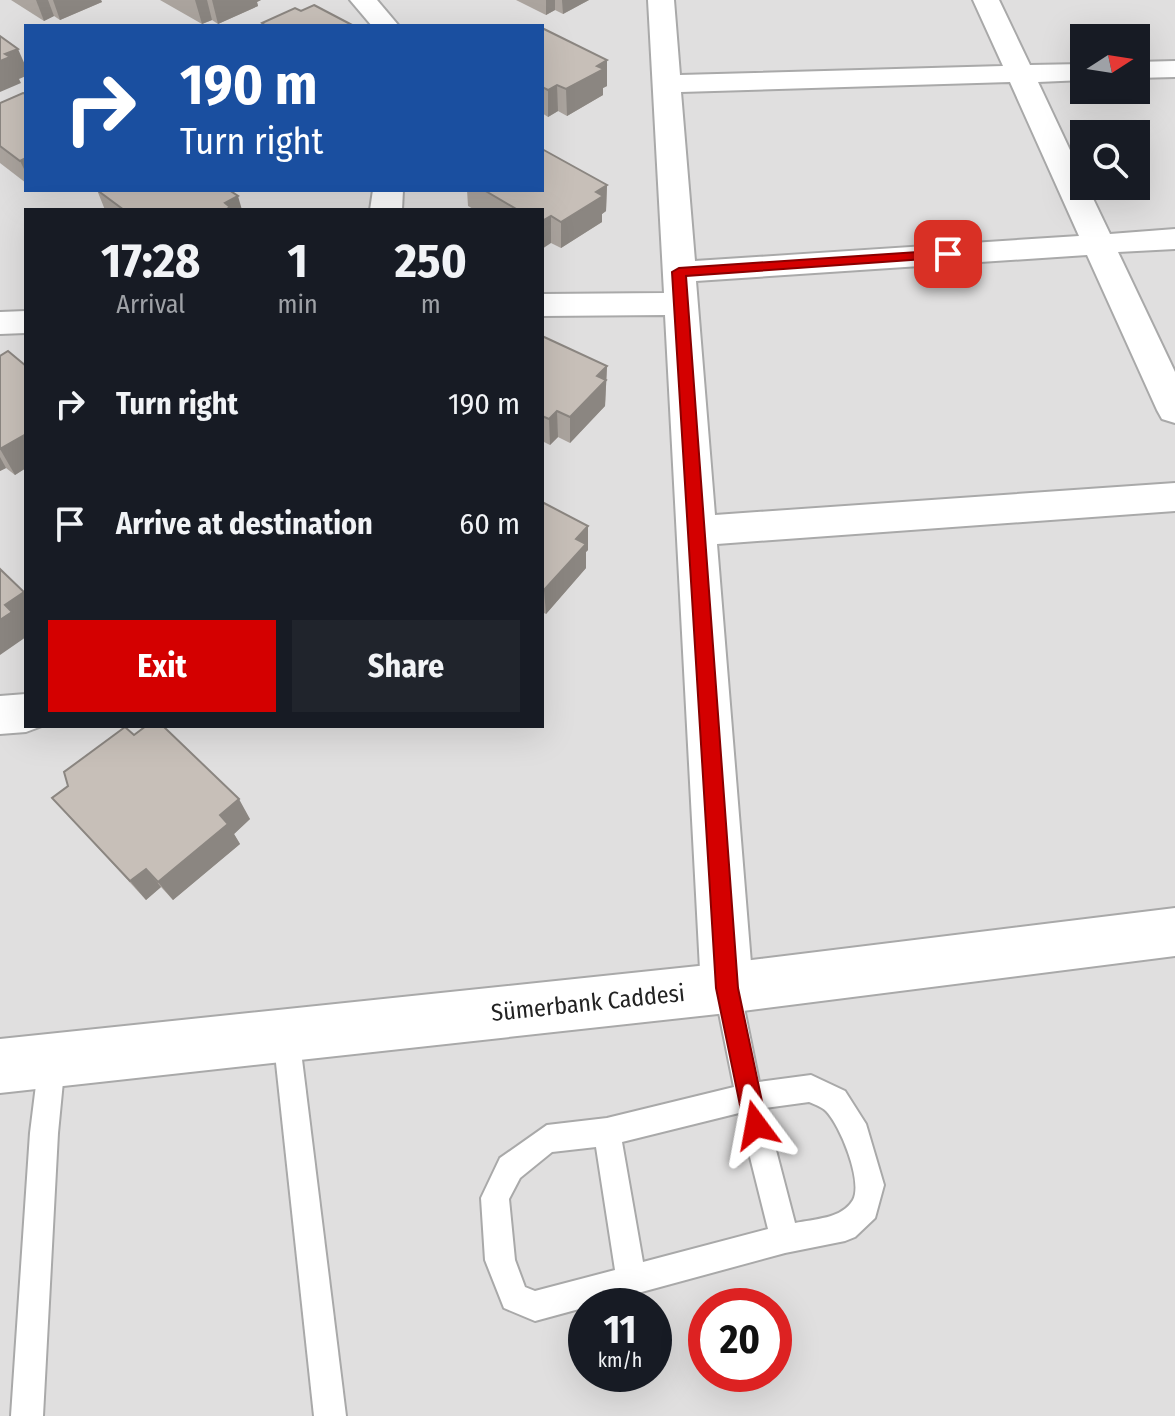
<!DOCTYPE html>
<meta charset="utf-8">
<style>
body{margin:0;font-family:"Fira Sans Condensed",sans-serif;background:#20242c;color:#f1f3f6;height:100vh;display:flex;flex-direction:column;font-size:30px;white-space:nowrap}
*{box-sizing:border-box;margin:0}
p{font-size:26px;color:#9ea1a6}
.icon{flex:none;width:44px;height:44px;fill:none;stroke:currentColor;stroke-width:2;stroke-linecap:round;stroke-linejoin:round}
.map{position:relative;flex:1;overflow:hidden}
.side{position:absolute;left:24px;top:208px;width:520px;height:520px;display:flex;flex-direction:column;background:#171b24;border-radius:0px;box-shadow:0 8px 32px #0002}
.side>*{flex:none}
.guide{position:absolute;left:24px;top:24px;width:520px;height:168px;border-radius:0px;box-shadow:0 8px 32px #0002;background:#1a4fa0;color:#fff;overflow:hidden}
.needle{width:52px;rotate:78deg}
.fabs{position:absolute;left:1070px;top:24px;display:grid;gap:16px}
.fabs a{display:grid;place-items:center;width:80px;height:80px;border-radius:0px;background:#171b24;box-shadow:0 8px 32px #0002;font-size:40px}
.speed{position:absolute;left:568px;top:1288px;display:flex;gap:16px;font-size:40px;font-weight:700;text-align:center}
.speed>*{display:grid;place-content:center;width:104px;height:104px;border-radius:50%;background:#171b24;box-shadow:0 8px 32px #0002;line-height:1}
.speed small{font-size:20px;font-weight:400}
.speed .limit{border:12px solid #d22;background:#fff;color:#111}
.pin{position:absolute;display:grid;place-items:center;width:68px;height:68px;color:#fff;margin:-34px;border-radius:16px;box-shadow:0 4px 12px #0006}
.me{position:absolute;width:88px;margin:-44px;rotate:347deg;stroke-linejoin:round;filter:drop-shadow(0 0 6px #0008)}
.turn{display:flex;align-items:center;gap:28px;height:168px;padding:0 24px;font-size:36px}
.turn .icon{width:104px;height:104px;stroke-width:2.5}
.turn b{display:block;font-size:56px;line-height:68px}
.eta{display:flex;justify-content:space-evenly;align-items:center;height:136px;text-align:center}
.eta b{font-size:48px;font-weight:700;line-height:56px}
.cta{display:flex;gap:16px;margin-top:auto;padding:16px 24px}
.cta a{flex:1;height:92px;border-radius:0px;background:#d40000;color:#fff;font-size:32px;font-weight:700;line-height:92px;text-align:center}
.cta a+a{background:#20242c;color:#f1f3f6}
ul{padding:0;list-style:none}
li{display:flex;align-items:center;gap:24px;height:120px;padding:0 24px}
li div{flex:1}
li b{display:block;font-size:30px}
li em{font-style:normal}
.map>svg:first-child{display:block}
.residential{fill:#e0dfdf;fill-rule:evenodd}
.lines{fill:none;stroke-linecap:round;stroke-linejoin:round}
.service-casing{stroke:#a9a9a9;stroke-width:4}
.minor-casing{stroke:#a9a9a9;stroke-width:4}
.tertiary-casing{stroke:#a9a9a9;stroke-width:4}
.service{fill:#fff;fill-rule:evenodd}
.minor{fill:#fff;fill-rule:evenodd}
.tertiary{fill:#fff;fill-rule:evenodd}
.wall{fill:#aba49e}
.shaded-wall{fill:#8b8681}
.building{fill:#c7bfb8;stroke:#8b8681;stroke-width:2}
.route{fill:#d40000;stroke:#8a0000;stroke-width:2}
.labels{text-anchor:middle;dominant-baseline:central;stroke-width:6;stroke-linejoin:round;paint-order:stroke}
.street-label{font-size:24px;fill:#222;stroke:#fff}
</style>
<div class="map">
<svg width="1175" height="1416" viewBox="0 0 1175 1416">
<rect width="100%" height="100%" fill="#f2efe9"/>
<path class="residential" d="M0,0h1175v1416h-1175zM26,26h516v164h-516zM1084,38h52v52h-52zM1084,134h52v52h-52zM26,210h516v516h-516zM586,1306h68v68h-68zM706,1306h68v68h-68z"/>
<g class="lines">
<defs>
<g id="service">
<path d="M727,975l9,4 4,9 19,94 52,-7 34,16 21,33 18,61 -9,33 -20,19 -10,4 -60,12 -250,68 -31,-13 -19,-48 -4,-62 19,-40 47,-33 60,-7 127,-31 -20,-99 4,-9zM809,1102c5,2 13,5 17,9 14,14 37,70 27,89 -11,19 -39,19 -58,23l-30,-115zM739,1113l29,116 -125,33 -21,-120zM596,1147l19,123 -80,21 -10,-4 -10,-27 -6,-61 11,-21 32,-26z"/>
<polygon points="286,1022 295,1026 299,1035 346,1416 314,1416 273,1035 277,1026"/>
<polygon points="52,1048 61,1052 65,1061 58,1133 43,1416 11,1416 30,1133 39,1061 43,1052"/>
</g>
<g id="minor">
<polygon points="350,0 377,0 399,26 372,26"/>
<path d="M648,0h26l6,75 323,-9 -30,-66h26l31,65 54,-1v16l-46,2 46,98v6h3l23,48 65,-5v20l-57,3 57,120v51l-13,-4 -5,-9 -70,-155 -391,26 19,234 460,-32v28l-458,33 36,444 -8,18 -18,7 -18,-7 -8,-18 -36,-673 -123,1v-22l122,-1zM1010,82l69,154 -384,25 -14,-169z"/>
<polygon points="1175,61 1175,77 1136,78 1136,62"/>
<polygon points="373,190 403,190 402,210 370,210"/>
<polygon points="26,311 26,333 0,334 0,312"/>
<polygon points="26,694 26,726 42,726 26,732 0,734 0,696"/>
</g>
<polygon id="tertiary" points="1175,908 1175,956 727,1013 0,1093 0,1039 727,963"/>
</defs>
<use href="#service" class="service-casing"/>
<use href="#minor" class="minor-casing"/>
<use href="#tertiary" class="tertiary-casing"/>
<use href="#service" class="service"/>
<use href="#minor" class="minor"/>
<use href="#tertiary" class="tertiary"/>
</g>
<g class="wall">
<polygon points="11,0 101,0 102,2 60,20 54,16 44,21"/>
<polygon points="160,0 261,0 257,2 258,6 218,24 212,20 202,24"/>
<polygon points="516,0 589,0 563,14 555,10 546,15"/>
<polygon points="542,28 607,60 607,86 603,88 603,95 567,116 558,111 548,117 542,113"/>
<polygon points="26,94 26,183 0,163 0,103"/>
<polygon points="607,185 606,211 602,214 602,222 561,248 551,243 542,210 475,210 468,206 467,190 542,190"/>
<polygon points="97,190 242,210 105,210"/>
<polygon points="542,336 607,366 605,406 570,443 558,437 550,445 542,441"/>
<polygon points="0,356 26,366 26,468 15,475 6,468 0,471"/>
<polygon points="542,502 588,550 586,552 586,568 546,614 542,612"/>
<polygon points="134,735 250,819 234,834 240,844 173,900 161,887 146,900 52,798"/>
</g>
<g class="shaded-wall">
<polygon points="36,0 48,0 54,16 44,21"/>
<polygon points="53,0 101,0 102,2 60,20"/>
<polygon points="195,0 207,0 212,20 202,24"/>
<polygon points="212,0 261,0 257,2 258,6 218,24"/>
<polygon points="546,0 555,0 555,10 546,15"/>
<polygon points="562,0 589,0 563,14"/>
<polygon points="18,49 26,67 26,76 19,79 21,83 0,92 0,61 5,54"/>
<polygon points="607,60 607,86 603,88 603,95 567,116 566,89 597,66"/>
<polygon points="557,85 558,111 548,117 548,90"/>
<polygon points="26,158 26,173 20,161"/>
<polygon points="607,185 606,211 602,214 602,222 561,248 561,222 596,192"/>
<polygon points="238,196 242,210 225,210 225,203"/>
<polygon points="551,216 551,243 542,249 542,221"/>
<polygon points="607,366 605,406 570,443 570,417 597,376"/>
<polygon points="557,411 558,437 550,445 549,419"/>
<polygon points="26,434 26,468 15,475 0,449"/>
<polygon points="0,457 6,468 0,471"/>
<polygon points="588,526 588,550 586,552 586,568 546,614 544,590 576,539"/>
<polygon points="24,592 26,595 26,626 24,628 26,631 26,637 0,655 0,620 5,605"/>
<polygon points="239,799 250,819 234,834 240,844 173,900 158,882 220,815"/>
<polygon points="146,869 161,887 146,900 130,881"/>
</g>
<g class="building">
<polygon points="314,5 354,26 266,26 262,23 295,8 301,11"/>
<polygon points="542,28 607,60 597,66 604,69 566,89 557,85 548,90 542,87"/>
<polygon points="0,36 18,49 5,54 10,57 0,61"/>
<polygon points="23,93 26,94 26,158 20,161 0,146 0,103"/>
<polygon points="542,149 607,185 596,192 603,196 561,222 551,216 542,221 542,210 518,210 484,190 542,190"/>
<polygon points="97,190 229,190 238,196 225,203 230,207 225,210 124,210"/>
<polygon points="542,336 607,366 597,376 606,380 570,417 557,411 549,419 542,416"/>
<polygon points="8,351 26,366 26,434 0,449 0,356"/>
<polygon points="542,502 588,526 576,539 586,544 544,590 542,589"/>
<polygon points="0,569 24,592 5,605 12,612 0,620"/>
<polygon points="146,726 163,726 239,799 220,815 228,824 158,882 146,869 130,881 52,798 68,786 64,772 125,727 134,735"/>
</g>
<polygon class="route" points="948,250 955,254 953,257 686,276 738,988 767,1125 764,1133 756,1137 748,1133 744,1125 716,988 672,272 679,268"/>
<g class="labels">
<g class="street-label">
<text transform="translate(588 1003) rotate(-6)">Sümerbank Caddesi</text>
</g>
</g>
</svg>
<div class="fabs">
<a><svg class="needle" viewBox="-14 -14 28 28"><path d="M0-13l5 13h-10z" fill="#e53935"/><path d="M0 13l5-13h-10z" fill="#9ea1a6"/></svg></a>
<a><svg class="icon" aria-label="search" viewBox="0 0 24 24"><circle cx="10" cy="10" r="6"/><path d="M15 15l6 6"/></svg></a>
</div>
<div class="speed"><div>11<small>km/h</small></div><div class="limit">20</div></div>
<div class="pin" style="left:948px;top:254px;background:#d93025"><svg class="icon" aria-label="arrive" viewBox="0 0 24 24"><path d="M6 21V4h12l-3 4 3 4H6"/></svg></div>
<svg class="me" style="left:756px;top:1125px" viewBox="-20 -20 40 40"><path d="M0-17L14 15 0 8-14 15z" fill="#d40000" stroke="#fff" stroke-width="4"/></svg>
<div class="guide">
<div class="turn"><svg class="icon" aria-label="right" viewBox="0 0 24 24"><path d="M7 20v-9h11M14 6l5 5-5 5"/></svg><div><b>190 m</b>Turn right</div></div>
</div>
<section class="side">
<div class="eta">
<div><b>17:28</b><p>Arrival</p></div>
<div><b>1</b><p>min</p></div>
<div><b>250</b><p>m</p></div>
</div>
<ul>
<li><svg class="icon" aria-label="right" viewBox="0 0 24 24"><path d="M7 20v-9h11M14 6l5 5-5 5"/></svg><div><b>Turn right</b></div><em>190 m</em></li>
<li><svg class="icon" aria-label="arrive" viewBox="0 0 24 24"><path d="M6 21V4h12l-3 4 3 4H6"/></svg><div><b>Arrive at destination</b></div><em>60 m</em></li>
</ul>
<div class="cta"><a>Exit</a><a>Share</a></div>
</section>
</div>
